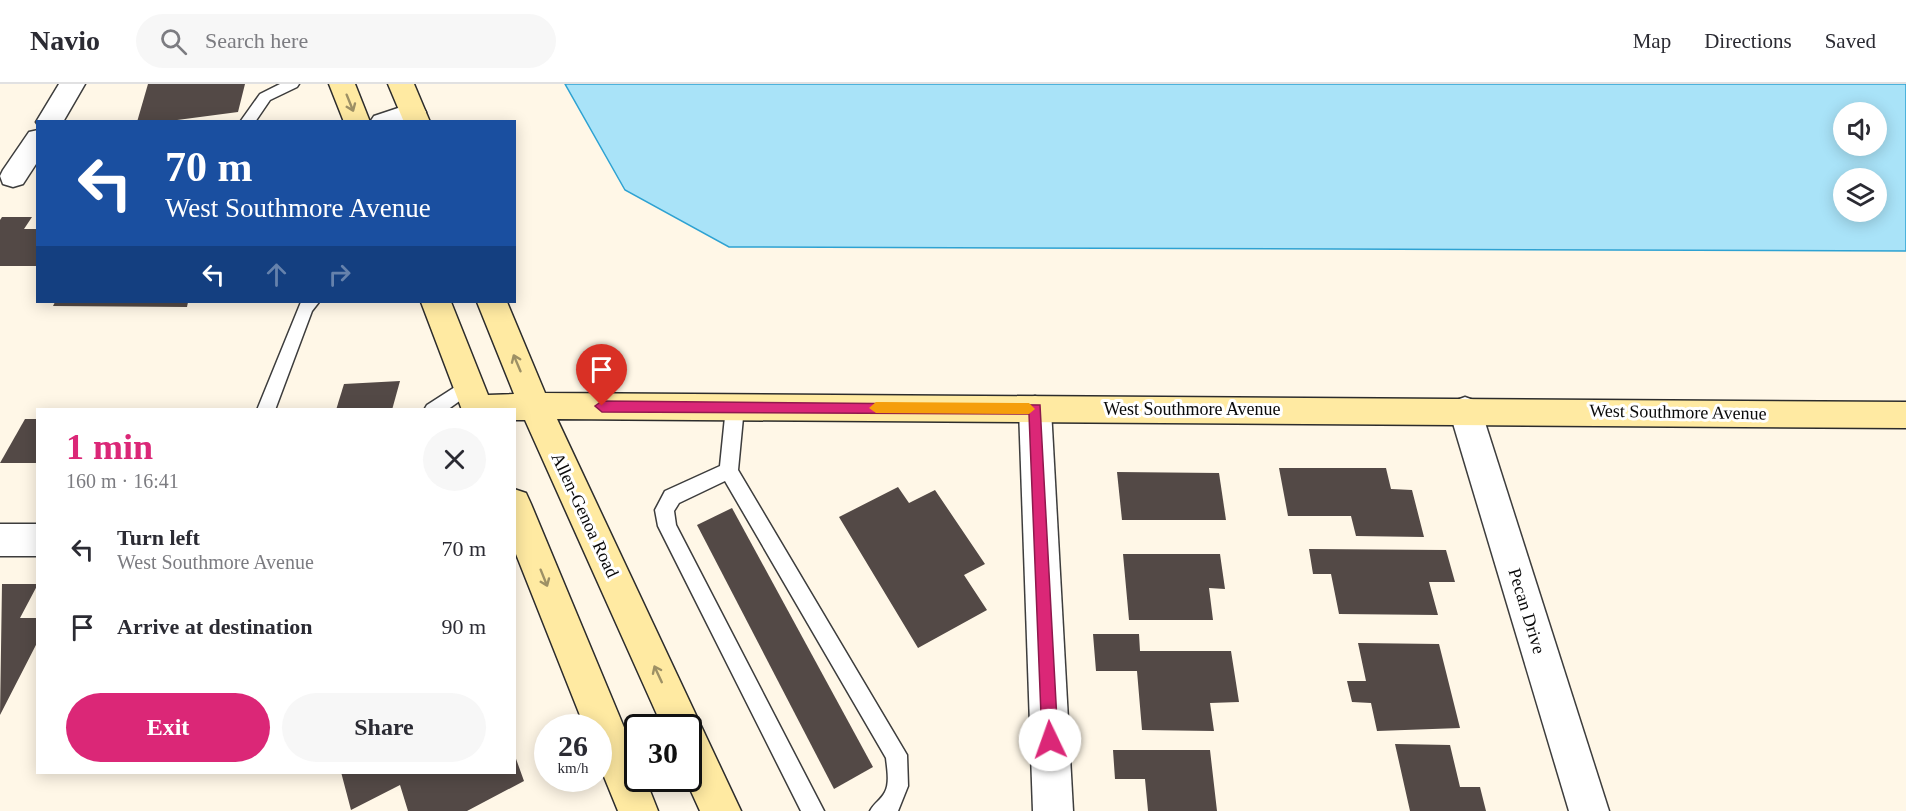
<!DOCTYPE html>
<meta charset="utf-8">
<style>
body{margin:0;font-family:Georgia,serif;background:#f7f7f7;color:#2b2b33;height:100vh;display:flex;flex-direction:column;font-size:22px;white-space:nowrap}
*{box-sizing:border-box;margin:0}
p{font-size:20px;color:#7c7c81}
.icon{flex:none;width:33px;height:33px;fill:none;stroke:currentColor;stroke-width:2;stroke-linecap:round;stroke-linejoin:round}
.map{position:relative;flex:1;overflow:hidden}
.side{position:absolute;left:36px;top:324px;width:480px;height:366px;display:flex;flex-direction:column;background:#fff;border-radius:0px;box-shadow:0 3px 15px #0003}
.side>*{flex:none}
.top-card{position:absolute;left:36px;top:36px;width:480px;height:183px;border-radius:0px;box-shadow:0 3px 15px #0003;background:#1a4fa0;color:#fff;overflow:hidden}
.controls{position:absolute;left:1833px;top:18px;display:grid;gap:12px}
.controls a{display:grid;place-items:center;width:54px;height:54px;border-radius:50%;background:#fff;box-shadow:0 3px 15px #0003;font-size:30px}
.speed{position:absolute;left:534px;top:630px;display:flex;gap:12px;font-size:30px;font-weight:700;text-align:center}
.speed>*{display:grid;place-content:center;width:78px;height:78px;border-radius:50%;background:#fff;box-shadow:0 3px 15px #0003;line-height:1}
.speed small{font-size:15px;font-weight:400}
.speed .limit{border:3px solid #111;border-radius:9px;background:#fff;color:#111}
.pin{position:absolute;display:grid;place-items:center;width:51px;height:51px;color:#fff;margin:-62px -26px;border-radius:50% 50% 50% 0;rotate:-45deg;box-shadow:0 0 6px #0007}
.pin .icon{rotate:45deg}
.me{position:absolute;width:66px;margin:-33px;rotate:357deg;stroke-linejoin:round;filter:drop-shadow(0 0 4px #0008)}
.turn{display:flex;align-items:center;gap:21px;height:126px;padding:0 30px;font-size:27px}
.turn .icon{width:78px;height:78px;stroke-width:2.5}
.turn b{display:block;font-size:42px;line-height:51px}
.lanes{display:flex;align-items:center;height:57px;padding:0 30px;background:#0003;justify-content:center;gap:30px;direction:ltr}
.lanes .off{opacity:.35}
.round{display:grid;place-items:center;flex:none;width:63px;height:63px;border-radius:32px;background:#f7f7f7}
.overview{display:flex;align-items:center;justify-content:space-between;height:102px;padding:0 30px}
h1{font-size:36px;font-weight:800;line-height:45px;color:#db2777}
.button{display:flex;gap:12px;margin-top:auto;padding:12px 30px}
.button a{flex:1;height:69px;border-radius:36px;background:#db2777;color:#fff;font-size:24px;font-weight:800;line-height:69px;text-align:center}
.button a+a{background:#f7f7f7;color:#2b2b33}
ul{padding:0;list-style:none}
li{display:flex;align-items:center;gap:18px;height:78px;padding:0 30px}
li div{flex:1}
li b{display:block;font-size:22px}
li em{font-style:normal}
header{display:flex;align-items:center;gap:36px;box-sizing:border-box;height:84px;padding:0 30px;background:#fff;border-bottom:2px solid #e1e1e2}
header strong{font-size:28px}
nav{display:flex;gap:33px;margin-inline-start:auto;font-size:21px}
.search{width:420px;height:54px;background:#f7f7f7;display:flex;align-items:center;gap:15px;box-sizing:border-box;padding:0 21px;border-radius:33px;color:#7c7c81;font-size:22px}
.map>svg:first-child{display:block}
.water{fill:#a9e3f8;stroke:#2ea2d2;stroke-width:1.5;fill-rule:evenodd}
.building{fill:#534946}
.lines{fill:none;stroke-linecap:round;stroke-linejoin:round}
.service-casing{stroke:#3d3d3d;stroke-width:3}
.minor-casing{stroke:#3d3d3d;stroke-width:3}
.secondary-casing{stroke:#2c2c2c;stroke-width:3}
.service{fill:#fff;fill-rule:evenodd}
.minor{fill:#fff;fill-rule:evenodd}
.secondary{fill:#ffeaa2;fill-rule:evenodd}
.oneway{stroke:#9d9065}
.route{fill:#db2777;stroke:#8e194d;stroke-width:1.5}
.slow{fill:#f59e0b}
.labels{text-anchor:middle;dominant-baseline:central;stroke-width:6;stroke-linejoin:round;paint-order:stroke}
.street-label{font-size:18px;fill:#0a0a0a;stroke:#fff}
</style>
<header>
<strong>Navio</strong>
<div class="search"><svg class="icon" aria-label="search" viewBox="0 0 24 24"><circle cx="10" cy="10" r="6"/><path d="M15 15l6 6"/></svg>Search here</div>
<nav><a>Map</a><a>Directions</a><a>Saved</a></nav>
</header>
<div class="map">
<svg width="1906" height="727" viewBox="0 0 1906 727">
<rect width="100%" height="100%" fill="#fff7e7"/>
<path class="water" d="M565,0h1341v167l-1177,-4 -104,-57zM1844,28h32v34h-32zM1844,94h32v34h-32z"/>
<g class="building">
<polygon points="148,0 245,0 238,28 162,38 137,38"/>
<polygon points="2,133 32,133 24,145 38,145 38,182 0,182 0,136"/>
<polygon points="55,218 188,218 187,223 53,222"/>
<polygon points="400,297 392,326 336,326 344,300"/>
<polygon points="25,335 38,335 38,379 0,379"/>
<polygon points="1279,384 1386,384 1391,405 1412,406 1424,453 1356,452 1351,432 1288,432"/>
<polygon points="1117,388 1219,389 1226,436 1122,436"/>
<polygon points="898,403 909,419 935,406 985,480 964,491 987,526 918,564 839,433"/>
<polygon points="732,424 873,683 834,705 697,441"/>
<polygon points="1309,465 1446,466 1455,498 1429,498 1438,531 1339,530 1331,490 1313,490"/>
<polygon points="1123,470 1220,470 1225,505 1209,504 1213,536 1129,536"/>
<polygon points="2,500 38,500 20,534 38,534 38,557 0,631"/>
<polygon points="1093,550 1139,550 1140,567 1231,567 1239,618 1210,619 1214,647 1142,646 1137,587 1096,587"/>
<polygon points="1358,559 1439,560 1460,644 1377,647 1371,619 1352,618 1347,597 1366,597"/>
<polygon points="1395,660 1450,661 1460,703 1480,703 1486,727 1410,727"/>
<polygon points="1113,666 1210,666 1217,727 1148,727 1145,695 1115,695"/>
<polygon points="515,672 524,697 467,727 408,727 400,701 351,726 341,688 514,688"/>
</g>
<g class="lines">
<defs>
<g id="service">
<polygon points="280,0 299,0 297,3 270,16 255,38 240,38 260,10"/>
<polygon points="301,218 319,218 312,227 275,326 257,326"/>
<polygon points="469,294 475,296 478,301 475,306 447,326 424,326 427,321"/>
<path d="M735,316l6,2 3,5 -6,63 169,285 1,31 -10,25h-28c4,-8 11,-11 15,-19 5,-9 2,-24 1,-34l-161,-277 -46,22 -5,8 2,14 148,286h-23l-143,-285 -3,-16 10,-19 55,-25 6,-59 3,-5z"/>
</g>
<g id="minor">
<polygon points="59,0 85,0 63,38 38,38 38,41 36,38"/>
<path d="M413,19l9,3 4,6c-9,16 -39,10 -56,10l4,-6z"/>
<polygon points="38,46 38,77 23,100 13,103 3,100 0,92 3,86 29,48"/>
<polygon points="1035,312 1046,316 1051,325 1073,727 1033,727 1019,325 1024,316"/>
<polygon points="1465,313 1476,317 1481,326 1609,727 1569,727 1449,326 1454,317"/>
<rect x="0" y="440" width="38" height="32"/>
</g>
<g id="secondary">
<polygon points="329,0 355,0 370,38 344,38"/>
<polygon points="388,0 414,0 430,38 404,38"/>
<polygon points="421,218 451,218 488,311 514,310 477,218 507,218 545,309 1906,318 1906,344 557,335 741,727 700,727 685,694 688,694 688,644 663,644 525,336 514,336 514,326 462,326"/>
<polygon points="514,405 526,409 531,420 638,677 638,694 645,694 658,727 618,727 598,678 598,644 585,644 514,465"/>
</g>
</defs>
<use href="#service" class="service-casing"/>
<use href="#minor" class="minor-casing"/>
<use href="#secondary" class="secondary-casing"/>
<use href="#service" class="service"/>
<use href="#minor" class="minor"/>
<use href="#secondary" class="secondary"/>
</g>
<defs><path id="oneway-shaft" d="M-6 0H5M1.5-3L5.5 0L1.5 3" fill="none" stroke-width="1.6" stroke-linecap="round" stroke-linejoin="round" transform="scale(1.5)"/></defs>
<g class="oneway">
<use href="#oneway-shaft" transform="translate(350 19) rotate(68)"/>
<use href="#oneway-shaft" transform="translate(517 279) rotate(-113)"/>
<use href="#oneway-shaft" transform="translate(544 494) rotate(68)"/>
<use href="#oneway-shaft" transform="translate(658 590) rotate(-115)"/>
</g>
<polygon class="route" points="602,317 1040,321 1058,656 1056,662 1050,664 1044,662 1042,656 1029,330 602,328 595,322"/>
<polygon class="slow" points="876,318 1029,319 1035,325 1029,330 876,329 869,324"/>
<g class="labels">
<g class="street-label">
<text x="1192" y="325">West Southmore Avenue</text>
<text transform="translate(1678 328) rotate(1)">West Southmore Avenue</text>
<text transform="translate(585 431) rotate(65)">Allen-Genoa Road</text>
<text transform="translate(1527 527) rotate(73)">Pecan Drive</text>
</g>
</g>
</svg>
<div class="controls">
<a><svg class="icon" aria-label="sound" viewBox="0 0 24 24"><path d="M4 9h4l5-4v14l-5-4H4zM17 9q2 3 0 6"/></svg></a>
<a><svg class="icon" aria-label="layers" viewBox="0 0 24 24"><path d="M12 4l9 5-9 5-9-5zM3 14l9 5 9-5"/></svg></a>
</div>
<div class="speed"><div>26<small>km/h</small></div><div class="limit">30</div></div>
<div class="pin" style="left:602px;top:322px;background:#d93025"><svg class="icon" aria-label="arrive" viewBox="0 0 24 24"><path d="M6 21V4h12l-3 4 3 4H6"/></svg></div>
<svg class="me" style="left:1050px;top:656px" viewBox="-20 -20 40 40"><circle r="19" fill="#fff"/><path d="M0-13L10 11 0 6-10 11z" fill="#db2777"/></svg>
<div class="top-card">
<div class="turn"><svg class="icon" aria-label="left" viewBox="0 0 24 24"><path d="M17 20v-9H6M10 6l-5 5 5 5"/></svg><div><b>70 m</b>West Southmore Avenue</div></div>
<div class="lanes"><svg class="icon" aria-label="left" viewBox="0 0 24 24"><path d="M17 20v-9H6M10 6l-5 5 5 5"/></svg><svg class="icon off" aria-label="ahead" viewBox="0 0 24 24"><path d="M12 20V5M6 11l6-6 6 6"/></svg><svg class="icon off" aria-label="right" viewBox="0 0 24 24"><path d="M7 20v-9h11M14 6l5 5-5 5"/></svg></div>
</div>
<section class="side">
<div class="overview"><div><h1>1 min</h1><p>160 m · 16:41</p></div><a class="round"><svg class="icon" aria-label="close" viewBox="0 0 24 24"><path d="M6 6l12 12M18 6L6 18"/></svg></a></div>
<ul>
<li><svg class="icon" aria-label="left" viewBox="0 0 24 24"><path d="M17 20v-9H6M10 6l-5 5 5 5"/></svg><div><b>Turn left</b><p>West Southmore Avenue</p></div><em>70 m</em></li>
<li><svg class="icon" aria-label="arrive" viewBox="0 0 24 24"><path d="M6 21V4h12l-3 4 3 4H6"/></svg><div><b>Arrive at destination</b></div><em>90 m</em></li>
</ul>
<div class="button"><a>Exit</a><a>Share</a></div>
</section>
</div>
